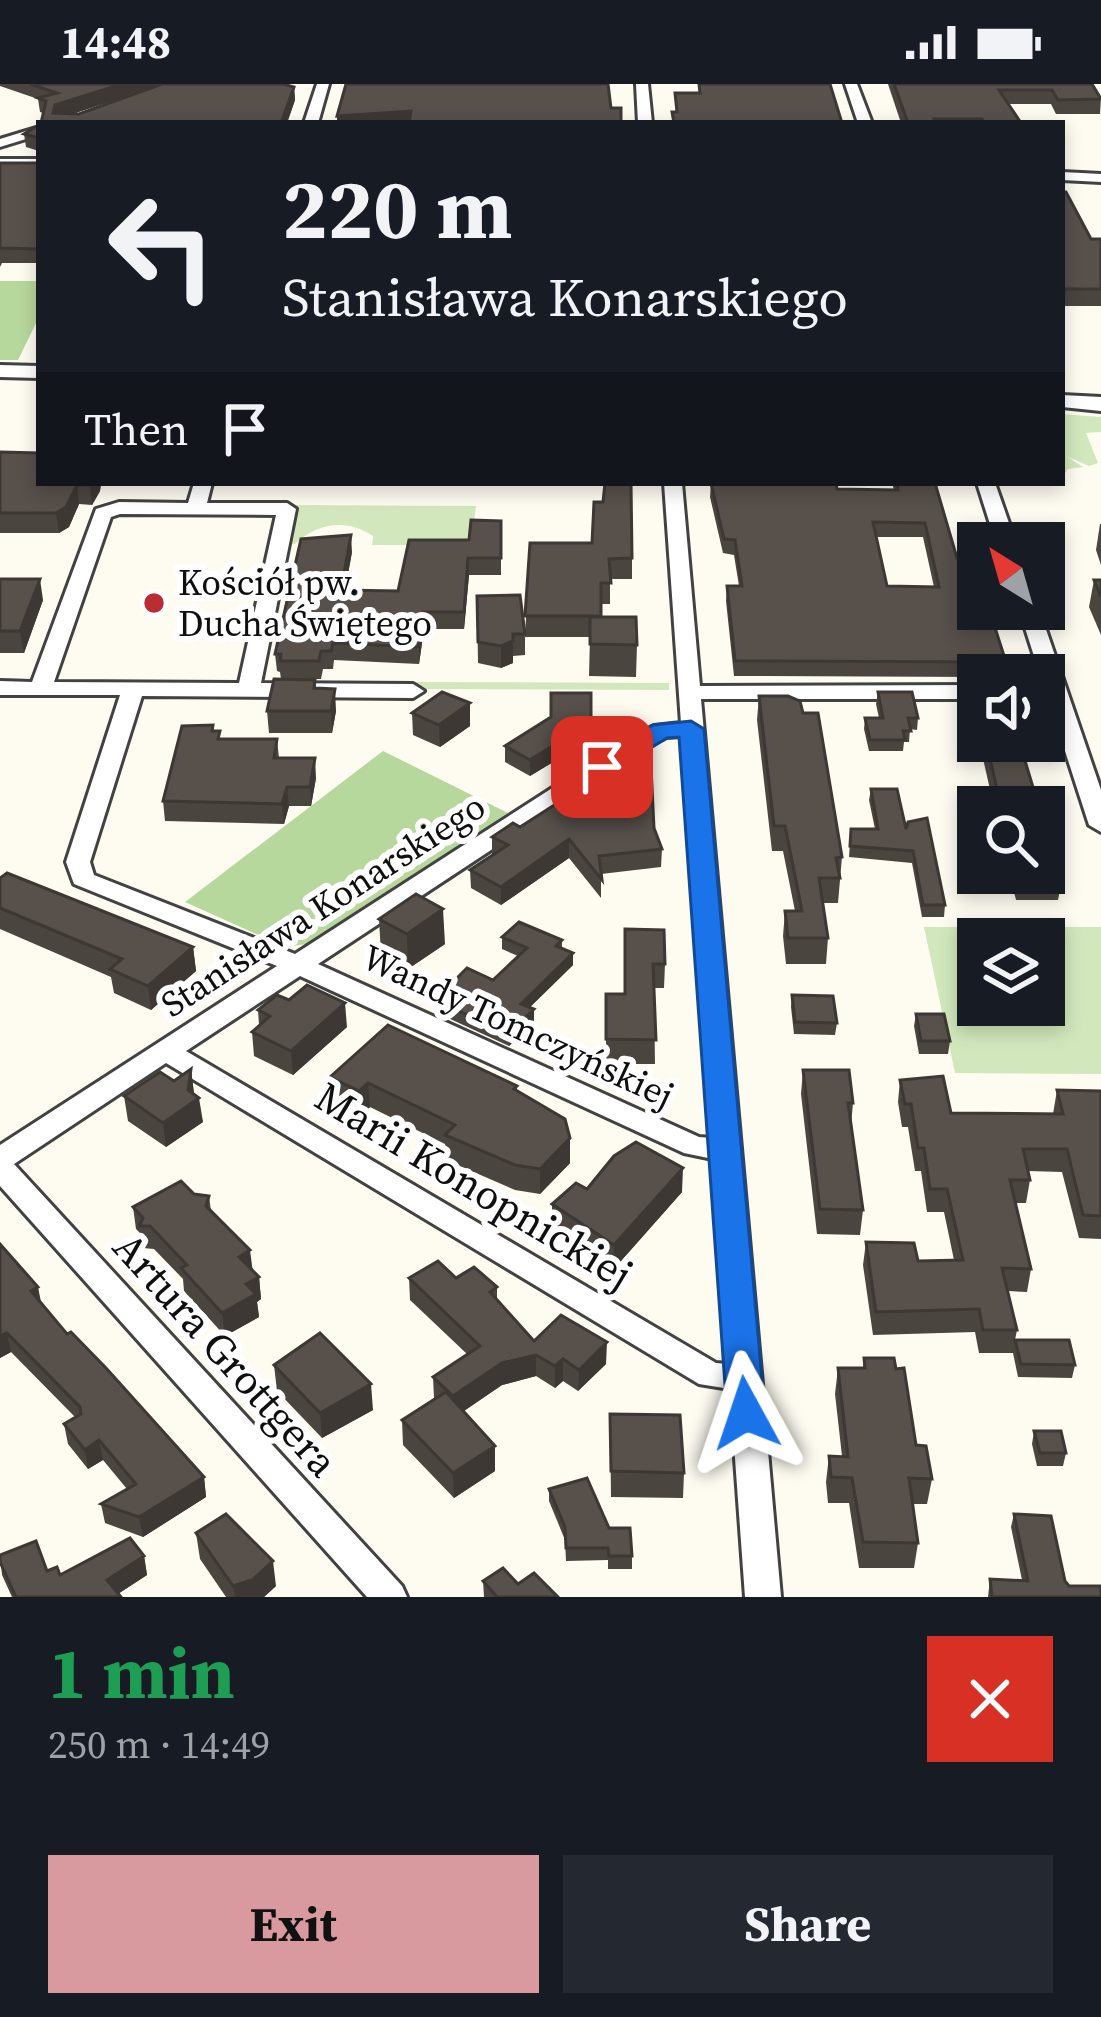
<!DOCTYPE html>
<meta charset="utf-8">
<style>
body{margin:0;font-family:"Source Serif 4",serif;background:#242831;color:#f1f3f6;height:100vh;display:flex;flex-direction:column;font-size:45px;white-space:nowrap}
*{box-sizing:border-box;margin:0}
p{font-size:39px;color:#9ea1a6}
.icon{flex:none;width:66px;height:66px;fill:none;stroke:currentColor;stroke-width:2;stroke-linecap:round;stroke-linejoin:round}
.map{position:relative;height:1513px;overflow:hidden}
.side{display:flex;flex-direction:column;background:#171b24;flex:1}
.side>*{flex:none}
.top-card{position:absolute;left:36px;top:36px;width:1029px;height:366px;border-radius:0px;box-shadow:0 6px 18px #0003;background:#171b24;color:#f1f3f6;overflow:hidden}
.needle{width:78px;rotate:323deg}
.fabs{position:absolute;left:957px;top:438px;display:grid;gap:24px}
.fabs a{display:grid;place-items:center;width:108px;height:108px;border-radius:0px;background:#171b24;box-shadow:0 6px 18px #0003;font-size:60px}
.pin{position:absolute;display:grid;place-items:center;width:102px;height:102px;color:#fff;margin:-51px;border-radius:24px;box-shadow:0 6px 18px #0006}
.me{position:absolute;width:132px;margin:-66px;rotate:355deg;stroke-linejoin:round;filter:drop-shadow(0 0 9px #0008)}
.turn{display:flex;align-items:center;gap:42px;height:252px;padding:0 48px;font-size:54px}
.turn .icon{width:156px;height:156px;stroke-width:2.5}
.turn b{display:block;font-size:84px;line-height:102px}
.then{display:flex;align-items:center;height:114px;padding:0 48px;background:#0003;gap:24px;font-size:45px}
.round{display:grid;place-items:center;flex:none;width:126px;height:126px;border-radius:0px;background:#242831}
.overview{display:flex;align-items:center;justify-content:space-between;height:204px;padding:0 48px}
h1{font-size:72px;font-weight:700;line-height:90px;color:#1e9e55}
.cta{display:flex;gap:24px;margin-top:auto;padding:24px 48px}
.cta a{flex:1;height:138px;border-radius:0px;background:#d89a9e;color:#111;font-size:48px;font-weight:700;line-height:138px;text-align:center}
.cta a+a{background:#242831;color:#f1f3f6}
.status{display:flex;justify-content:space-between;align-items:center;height:84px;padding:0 60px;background:#171b24;direction:ltr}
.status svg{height:33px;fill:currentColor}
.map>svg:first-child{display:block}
.green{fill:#d2e8bc;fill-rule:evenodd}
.forest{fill:#b7d89c}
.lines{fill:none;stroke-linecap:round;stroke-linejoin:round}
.minor-casing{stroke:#424242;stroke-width:6}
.tertiary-casing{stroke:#424242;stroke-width:6}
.minor{fill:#fff;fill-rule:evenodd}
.tertiary{fill:#fff;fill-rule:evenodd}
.wall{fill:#4b4540;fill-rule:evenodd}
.shaded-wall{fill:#3d3834}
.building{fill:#57504b;stroke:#3d3834;stroke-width:3;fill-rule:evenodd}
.route{fill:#1a73e8;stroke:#114b97;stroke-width:3}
.poi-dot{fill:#b92d33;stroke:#fff;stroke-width:4.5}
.labels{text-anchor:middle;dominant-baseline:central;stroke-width:12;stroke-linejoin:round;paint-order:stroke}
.poi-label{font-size:36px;fill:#0f0f0f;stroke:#fff;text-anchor:start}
.street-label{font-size:36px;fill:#0f0f0f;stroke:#fff}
.near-street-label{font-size:42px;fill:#0f0f0f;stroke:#fff}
</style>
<div class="status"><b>14:48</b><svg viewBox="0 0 49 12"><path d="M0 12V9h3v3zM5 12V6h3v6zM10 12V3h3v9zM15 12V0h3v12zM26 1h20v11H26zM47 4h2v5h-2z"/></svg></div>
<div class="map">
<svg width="1101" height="1513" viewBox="0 0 1101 1513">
<rect width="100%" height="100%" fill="#fefcf1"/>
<g class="green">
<polygon points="1062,330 1101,333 1101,348 1086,349 1098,379 1089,382 1066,372 1083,383 1068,385 1062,393"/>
<path d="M293,421l183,1 -5,39h-99l1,-9c-26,-18 -56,-13 -78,8h-10z"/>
<polygon points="415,598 669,599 669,606 415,605"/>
<path d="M924,843h177v147l-146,-1zM978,855h66v66h-66z"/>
</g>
<g class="forest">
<polygon points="0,197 39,197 39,233 18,276 0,276"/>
<polygon points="383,667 508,729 307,860 285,863 185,818"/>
</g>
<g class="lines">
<defs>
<g id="minor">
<polygon points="317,0 329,0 318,39 304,39"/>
<polygon points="636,0 648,0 652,39 638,39"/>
<polygon points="845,0 857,0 872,39 858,39"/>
<polygon points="39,43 39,51 0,63 0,55"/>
<rect x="0" y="75" width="39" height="8"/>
<polygon points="1062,88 1101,90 1101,98 1062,96"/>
<path d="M194,399h18l-5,20h80l9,6 -35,174 152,1 11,7 -11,7 -271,-2 -52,166 4,13 201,79 338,-218 21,-10 27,-3 -17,-240h18l18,203 278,-1v14h-277l80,898h-36l-15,-208 -31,-5 -533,-321 -152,101 388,422 5,11h-40l-367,-411v-41l277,-179 -203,-82 -8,-22 54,-167h-120v-14l32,1 64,-173 23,-7 69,1zM120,430l156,1 -37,168 -185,-1 57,-165zM682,652l30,402 -13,-1 -381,-173 331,-218 17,-9zM300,892l384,177 29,6 15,205 -12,-1 -530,-312z"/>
<polygon points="977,399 995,399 1016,459 996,459"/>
<polygon points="1019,525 1039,525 1101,706 1101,748 1089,741 1044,602 1044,591 1040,591"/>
</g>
<g id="tertiary">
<polygon points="0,281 39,282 39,294 0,293"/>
<polygon points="1062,311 1101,313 1101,327 1062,323"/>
</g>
</defs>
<use href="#minor" class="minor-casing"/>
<use href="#tertiary" class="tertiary-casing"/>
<use href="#minor" class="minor"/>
<use href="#tertiary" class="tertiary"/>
</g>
<g class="wall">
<path d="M0,0h283l11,3 1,13 -8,23h-246l2,-10 -3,-1 -2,-13 -38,-13zM152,4l-73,26h-7z"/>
<polygon points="888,0 1092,0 1101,14 1100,30 1056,30 1051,20 1009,20 1021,39 901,39"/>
<polygon points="39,41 39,67 26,63 24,50"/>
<polygon points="0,79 39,79 39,179 2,179 0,183"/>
<polygon points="1062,108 1091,155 1101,155 1101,222 1062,222 1062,223"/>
<polygon points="0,368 39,399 101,399 100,407 92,421 79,420 69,443 59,449 0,449"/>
<path d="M711,399l126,6 57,1 -2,-7h43l22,75 49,104 -2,13h-26v2l-244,-1 -8,-75 1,-15h12l-5,-31 -11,-2 -13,-56zM876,453h47l11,50 -47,-1z"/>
<polygon points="501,437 501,491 469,491 464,545 424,545 419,580 334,576 333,585 323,585 321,595 281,595 280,588 277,587 275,570 352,468 345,506 398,507 469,456"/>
<polygon points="1100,440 1101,440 1101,481 1096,466"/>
<polygon points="530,459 632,474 632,495 610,495 610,520 601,520 601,533 637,561 636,593 589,592 590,553 525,553"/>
<polygon points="0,495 43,516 24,569 0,569"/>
<polygon points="1094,496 1101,496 1101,551 1089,523"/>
<polygon points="477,512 525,550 525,571 513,572 513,579 501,584 478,579"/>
<polygon points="315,596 316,604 336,627 332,649 269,649 267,627"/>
<polygon points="878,608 918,634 917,646 910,645 909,658 904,658 903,667 869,667 864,645 865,634 879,634 876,620"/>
<polygon points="759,612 842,773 838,819 823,819 828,854 826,880 786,880 783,852 785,827 795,827 783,767 772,767 757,636"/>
<polygon points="976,618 978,618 978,654 974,636"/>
<polygon points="412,629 470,642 440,663 413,651"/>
<polygon points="213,641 213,647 221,655 277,655 279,674 316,694 311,722 289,722 284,740 165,737 163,717"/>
<polygon points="591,655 530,692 505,678 505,662"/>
<polygon points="979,657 1019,657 1039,723 994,723"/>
<polygon points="611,693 654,744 662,765 661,783 601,790 601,814 569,774 501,821 471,804 470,786 492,771 492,753 611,719"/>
<polygon points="871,705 906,745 945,821 944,833 922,833 912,779 849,773 851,745 875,745 869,716"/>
<polygon points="1009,789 1044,789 1062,796 1058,816 1016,816"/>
<polygon points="0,794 193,863 196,887 151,926 114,909 111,893 0,845"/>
<polygon points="379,835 445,860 408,885 381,870"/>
<polygon points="625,845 665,880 664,904 654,904 655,980 606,980 606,910 624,910"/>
<polygon points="502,853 562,856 562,864 573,869 573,881 530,923 534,937 509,962 435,928 435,916 493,896 518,872 502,865"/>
<polygon points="792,911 837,939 835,951 794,950 791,923"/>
<polygon points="289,916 347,943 293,991 254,972 252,948 259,941 258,926"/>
<polygon points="916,930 950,957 948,970 919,970 914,942"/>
<polygon points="191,985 194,1010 203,1038 166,1063 128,1037 124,1012 174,997"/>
<polygon points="803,986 853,1019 851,1042 863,1126 860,1151 817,1150 801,1010"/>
<polygon points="330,993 517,1002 517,1007 570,1079 540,1110 515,1106 446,1076 445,1060 370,1023 361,1032 332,1018"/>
<polygon points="900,996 951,1029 1053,1030 1057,1006 1101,1007 1101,1155 1079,1154 1062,1088 1028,1087 1030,1096 1026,1119 1016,1119 1031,1185 1027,1208 1008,1207 1017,1246 1015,1256 1075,1281 1072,1294 1018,1293 1013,1269 979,1269 975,1248 873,1251 863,1181 866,1158 918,1177 954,1176 944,1128 927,1128 921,1087 915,1087 908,1043 902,1043 898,1018"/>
<polygon points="587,1105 682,1108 613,1186 552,1145 552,1120"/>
<polygon points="194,1110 209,1112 211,1127 259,1193 261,1215 257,1218 259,1233 225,1252 184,1207 183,1195 154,1165 143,1164 141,1150 136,1145 133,1123"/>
<polygon points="0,1160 42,1220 67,1250 204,1393 206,1413 143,1453 105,1439 101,1420 127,1405 103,1376 88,1385 68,1360 64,1340 75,1333 11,1268 0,1274"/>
<polygon points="409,1194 456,1194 497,1203 497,1216 534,1257 606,1280 578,1307 563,1297 555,1304 536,1292 502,1301 463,1327 495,1387 454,1414 403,1361 402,1336 434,1314 433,1293 467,1270 410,1216"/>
<polygon points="864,1274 916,1361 932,1395 927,1420 912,1420 918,1459 914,1484 859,1484 849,1419 828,1419 826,1398 829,1372 842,1372 835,1310 838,1284 863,1284"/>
<polygon points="274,1281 373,1326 322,1354 277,1307"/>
<polygon points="610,1330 684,1389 683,1414 611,1413"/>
<polygon points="1034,1347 1066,1369 1063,1382 1037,1382 1032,1360"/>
<polygon points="549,1405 609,1444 632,1472 632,1485 608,1485 608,1476 566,1477 565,1456 549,1417"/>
<polygon points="1014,1430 1069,1502 1101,1513 988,1513 990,1495 1022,1496 1011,1443"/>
<polygon points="196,1449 276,1502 264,1513 226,1513 200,1475"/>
<polygon points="0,1471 60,1491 144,1472 147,1491 118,1510 121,1513 12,1513 2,1491"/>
<polygon points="483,1497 518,1500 558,1513 484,1513"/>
</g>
<g class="shaded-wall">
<polygon points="122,0 163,0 57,35 53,29 55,21"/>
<polygon points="294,3 295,16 287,39 281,39"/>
<polygon points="411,27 412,39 337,39 337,32"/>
<polygon points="90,399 101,399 100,407 92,421"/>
<polygon points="77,401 79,420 69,443 59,449 56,429"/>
<polygon points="351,451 352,468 342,523 341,506"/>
<polygon points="468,474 469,491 464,545 464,528"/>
<polygon points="40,495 43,516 24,569 20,547"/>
<polygon points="423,528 424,545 419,580 419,563"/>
<polygon points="513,557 513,579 501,584 501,562"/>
<polygon points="335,605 336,627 332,649 331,627"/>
<polygon points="470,619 470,642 440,663 439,641"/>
<polygon points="591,638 591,655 530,692 530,676"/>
<polygon points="315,674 316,694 311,722 310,703"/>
<polygon points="287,703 289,722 284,740 282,720"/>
<polygon points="569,755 569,774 501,821 501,803"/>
<polygon points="443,825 445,860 408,885 407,850"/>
<polygon points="193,863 196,887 151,926 148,902"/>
<polygon points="573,869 573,881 521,932 521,920"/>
<polygon points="345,919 347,943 293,991 291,967"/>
<polygon points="534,925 534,937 509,962 509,950"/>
<polygon points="191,985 194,1010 199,1014 203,1038 166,1063 163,1039 188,1006"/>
<polygon points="368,999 370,1023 361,1032 359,1007"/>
<polygon points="570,1054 570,1079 540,1110 540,1085"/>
<polygon points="683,1084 682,1108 613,1186 614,1161"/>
<polygon points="250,1166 253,1189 239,1173"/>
<polygon points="259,1193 261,1215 257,1218 259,1233 225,1252 222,1229 246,1200"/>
<polygon points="38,1203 42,1223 31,1207"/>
<polygon points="7,1249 11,1268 0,1274 0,1252"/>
<polygon points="607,1258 606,1280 578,1307 579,1286"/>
<polygon points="536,1271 536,1292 502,1301 454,1334 453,1312 502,1279"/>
<polygon points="563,1275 563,1297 555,1304 555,1282"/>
<polygon points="371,1300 373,1326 322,1354 320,1329"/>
<polygon points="99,1356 103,1376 88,1385 85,1366"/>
<polygon points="495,1362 495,1387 454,1414 453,1389"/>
<polygon points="204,1393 206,1413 143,1453 139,1433"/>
<polygon points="144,1472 147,1491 113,1513 107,1496"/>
<polygon points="273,1477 276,1502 264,1513 235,1513 233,1502"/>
</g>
<g class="building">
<polygon points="30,0 122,0 55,21 53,29 79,30 162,0 283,0 294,3 281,39 41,39 46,17 38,14 57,9"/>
<polygon points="346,0 608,0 611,24 621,24 621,39 409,39 411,27 337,32"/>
<polygon points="699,0 830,0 842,39 674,39 672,28 677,28 675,9 700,9"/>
<polygon points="894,0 1092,0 1101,15 1058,16 1052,6 999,6 1021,39 984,39 982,35 934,35 936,39 908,39"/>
<polygon points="39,41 39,54 24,50"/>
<polygon points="0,79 39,79 39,165 0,164"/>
<polygon points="1062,108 1066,108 1091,155 1101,155 1101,205 1065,205 1063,214"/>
<polygon points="0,368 39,369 39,399 90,399 89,401 77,401 66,423 56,429 0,429"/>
<polygon points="605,399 631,399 632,474 609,475 611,499 601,499 601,532 525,532 530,459 592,459 594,418 603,418"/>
<path d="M711,399h125l1,6 61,1 -1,-7h38l22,75h5l8,29h8v22h11l17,53 -271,-1 -8,-75h15l-7,-46 -11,-1zM873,438l52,1 14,64 -52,-1z"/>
<polygon points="471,436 501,437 501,474 468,474 464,528 423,528 419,563 333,559 331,567 321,567 319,577 280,577 281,570 275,570 301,455 351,451 341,506 398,507 409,456 469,456"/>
<polygon points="0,495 40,495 20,547 0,547"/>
<polygon points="1094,496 1101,496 1101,513"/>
<polygon points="520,511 525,550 513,550 513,557 501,562 478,558 477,512"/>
<polygon points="590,533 636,533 637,561 590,560"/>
<polygon points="274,595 315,596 314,604 335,605 331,627 267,627"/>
<polygon points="442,608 470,619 439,641 412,629"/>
<polygon points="878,608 912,608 918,634 908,634 911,647 903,647 905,656 870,656 865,634 883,634"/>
<polygon points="551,609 591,609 591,638 530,676 505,662 551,633"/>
<polygon points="759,612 788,612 800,617 803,629 818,629 842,773 836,774 840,794 819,794 828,854 788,854 785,827 802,827 785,742 774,742"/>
<polygon points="213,641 212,647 220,647 218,655 277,655 274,674 315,674 310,703 287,703 282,720 163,717 182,642"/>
<polygon points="986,657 1019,657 1039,723 1001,723"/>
<polygon points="627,683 651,683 654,744 662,765 599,772 602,796 569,755 501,803 470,786 508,761 492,753 513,739 520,743 581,704 612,720 611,693"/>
<polygon points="871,705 897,705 906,745 908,738 927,734 945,821 923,821 913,767 850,762 851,745 878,745"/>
<polygon points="1044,739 1062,796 1019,797 1017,789 1044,789"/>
<polygon points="7,789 193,863 148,902 110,885 122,875 0,824 0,794"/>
<polygon points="416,810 443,825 407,850 379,835"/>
<polygon points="519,838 562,856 556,862 573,869 521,920 534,925 509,950 435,916 467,884 493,896 527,864 502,853"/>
<polygon points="625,845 664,846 665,880 653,880 656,956 606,955 606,910 625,910"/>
<polygon points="307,901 345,919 291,967 252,948 270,932 258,926 277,911 289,916"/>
<polygon points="792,911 833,912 837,939 795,938"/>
<polygon points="916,930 944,930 950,957 921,957"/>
<polygon points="388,941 517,1002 514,1005 565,1035 570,1054 540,1085 515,1081 445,1051 455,1041 368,999 359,1007 330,993"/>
<polygon points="191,985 188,1006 199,1014 163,1039 124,1012 160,988 174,997"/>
<polygon points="803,986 849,986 853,1019 848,1019 863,1126 820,1125"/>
<polygon points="943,992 951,1029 1063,1030 1057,1006 1101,1007 1101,1132 1083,1131 1067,1065 1023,1065 1030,1096 1010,1096 1031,1185 1002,1184 1017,1246 983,1246 979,1225 876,1228 866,1158 914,1159 918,1177 963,1176 947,1105 930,1105 924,1064 918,1064 911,1020 905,1020 900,996"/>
<polygon points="636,1058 683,1084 614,1161 552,1120 576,1099 587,1105 614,1072"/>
<polygon points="181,1097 194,1110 209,1112 206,1122 250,1166 239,1173 259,1193 246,1200 256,1210 222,1229 181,1184 187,1181 150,1142 139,1142 143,1134 133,1123"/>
<polygon points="0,1160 38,1203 31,1207 67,1250 71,1248 106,1284 204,1393 139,1433 101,1420 136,1400 99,1356 85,1366 64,1340 81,1330 80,1323 7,1249 0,1252"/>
<polygon points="438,1177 456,1194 474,1183 497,1203 490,1208 534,1257 561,1231 607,1258 579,1286 563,1275 555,1282 536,1271 502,1279 453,1312 433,1293 480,1262 409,1194"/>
<polygon points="320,1249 371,1300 320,1329 274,1281"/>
<polygon points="1015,1256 1069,1256 1075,1281 1021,1280"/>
<polygon points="864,1274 894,1274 896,1285 904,1284 916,1361 926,1362 932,1395 909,1394 918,1459 863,1458 852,1394 831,1393 829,1372 848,1373 838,1284 865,1284"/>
<polygon points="446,1308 495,1362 453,1389 402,1336"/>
<polygon points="610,1330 680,1331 684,1389 611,1387"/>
<polygon points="1034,1347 1061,1347 1066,1369 1040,1369"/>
<polygon points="587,1394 609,1444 630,1444 632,1472 609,1472 608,1464 566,1464 565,1443 549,1405"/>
<polygon points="226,1430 273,1477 252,1496 233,1502 196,1449"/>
<polygon points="1014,1430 1051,1432 1065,1497 1069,1502 1101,1502 1101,1513 992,1513 990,1495 1028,1497"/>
<polygon points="130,1454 144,1472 107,1496 121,1513 16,1513 0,1478 0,1471 36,1457 47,1487 57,1483 60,1491"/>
<polygon points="503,1484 518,1500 534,1489 558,1513 497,1513 483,1497"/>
</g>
<polygon class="route" points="691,637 704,645 765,1329 759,1340 746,1344 733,1340 727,1329 679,653 667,654 611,688 602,691 588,683 653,641"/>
<circle class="poi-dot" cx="154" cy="519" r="12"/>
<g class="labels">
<g class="poi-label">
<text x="178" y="498">Kościół pw.<tspan x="178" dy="41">Ducha Świętego</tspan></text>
</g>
<g class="street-label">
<text transform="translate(323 821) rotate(-33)">Stanisława Konarskiego</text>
<text transform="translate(518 942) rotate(25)">Wandy Tomczyńskiej</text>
</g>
<g class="near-street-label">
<text transform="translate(474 1101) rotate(31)">Marii Konopnickiej</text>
<text transform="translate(226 1270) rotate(48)">Artura Grottgera</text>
</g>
</g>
</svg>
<div class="fabs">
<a><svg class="needle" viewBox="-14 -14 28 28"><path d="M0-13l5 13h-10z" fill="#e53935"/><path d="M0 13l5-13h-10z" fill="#9ea1a6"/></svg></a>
<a><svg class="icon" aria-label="sound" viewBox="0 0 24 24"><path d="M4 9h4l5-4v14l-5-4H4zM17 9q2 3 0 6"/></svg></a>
<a><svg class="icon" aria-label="search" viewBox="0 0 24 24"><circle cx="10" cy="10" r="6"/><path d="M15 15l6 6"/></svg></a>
<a><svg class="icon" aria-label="layers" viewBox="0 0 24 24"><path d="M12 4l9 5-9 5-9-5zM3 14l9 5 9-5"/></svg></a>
</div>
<div class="pin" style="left:602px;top:683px;background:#d93025"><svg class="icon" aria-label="arrive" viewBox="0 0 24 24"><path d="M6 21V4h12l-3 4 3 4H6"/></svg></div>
<svg class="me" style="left:746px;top:1329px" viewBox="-20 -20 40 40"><path d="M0-17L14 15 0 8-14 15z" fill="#1a73e8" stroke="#fff" stroke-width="4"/></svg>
<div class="top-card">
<div class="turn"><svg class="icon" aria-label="left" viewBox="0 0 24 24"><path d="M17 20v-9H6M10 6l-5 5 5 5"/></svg><div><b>220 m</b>Stanisława Konarskiego</div></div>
<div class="then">Then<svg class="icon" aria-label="arrive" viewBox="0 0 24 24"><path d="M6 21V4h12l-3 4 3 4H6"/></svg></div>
</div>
</div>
<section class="side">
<div class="overview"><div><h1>1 min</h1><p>250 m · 14:49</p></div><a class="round" style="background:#d93025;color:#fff"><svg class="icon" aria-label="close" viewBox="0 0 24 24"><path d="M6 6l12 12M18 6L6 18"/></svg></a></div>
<div class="cta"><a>Exit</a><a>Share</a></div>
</section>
